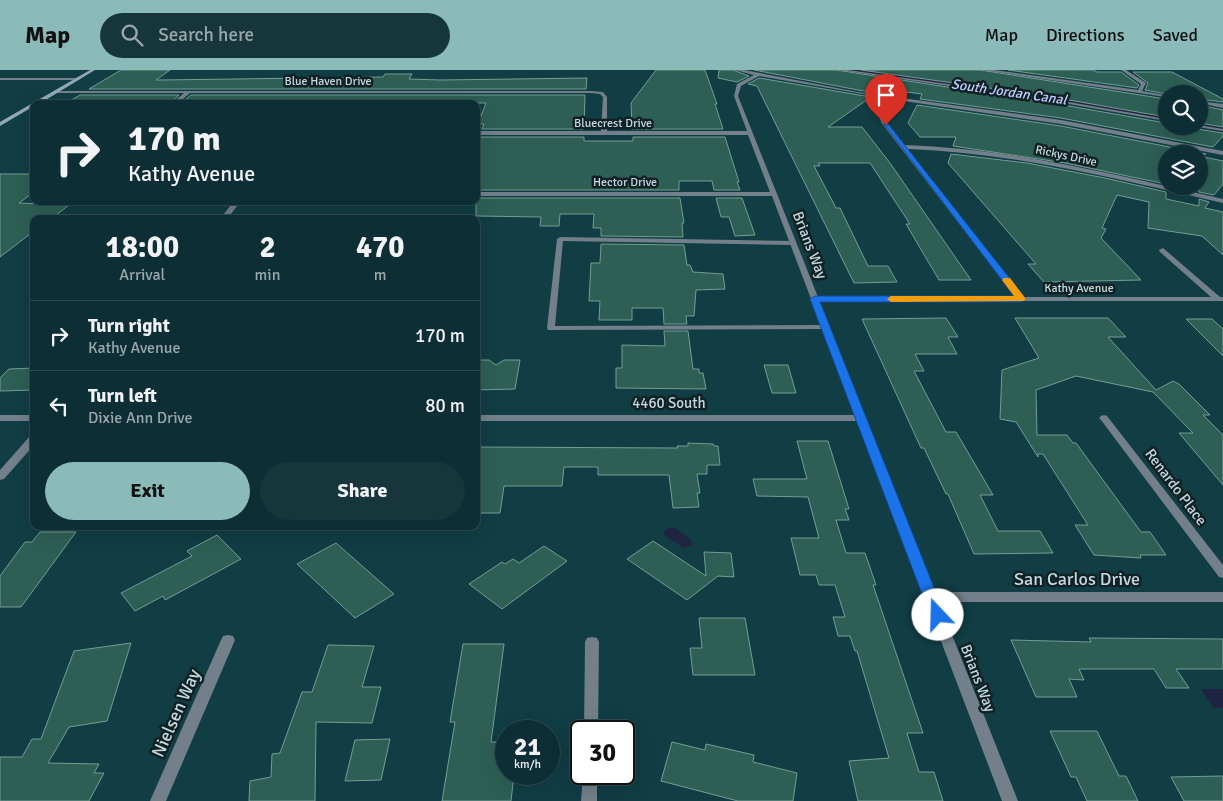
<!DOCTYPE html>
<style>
body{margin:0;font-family:Signika,sans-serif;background:#16363c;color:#f1f3f6;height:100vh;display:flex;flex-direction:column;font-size:19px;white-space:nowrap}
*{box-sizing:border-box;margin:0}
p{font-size:16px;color:#9aa8ac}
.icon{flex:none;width:28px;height:28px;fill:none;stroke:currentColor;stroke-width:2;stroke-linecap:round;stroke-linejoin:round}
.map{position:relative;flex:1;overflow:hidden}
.details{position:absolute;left:30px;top:145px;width:450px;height:315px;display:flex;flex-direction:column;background:#0d2e34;border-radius:10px;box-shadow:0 5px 20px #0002,0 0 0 1px #2d4a4f}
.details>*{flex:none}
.hud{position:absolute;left:30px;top:30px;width:450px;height:105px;border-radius:10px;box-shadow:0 5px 20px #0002,0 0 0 1px #2d4a4f;background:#0d2e34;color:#f1f3f6;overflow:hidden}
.tools{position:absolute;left:1158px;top:15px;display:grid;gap:10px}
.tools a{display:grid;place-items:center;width:50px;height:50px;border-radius:50%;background:#0d2e34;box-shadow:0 5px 20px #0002,0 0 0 1px #2d4a4f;font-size:25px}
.speed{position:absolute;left:495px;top:650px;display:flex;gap:10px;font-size:25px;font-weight:700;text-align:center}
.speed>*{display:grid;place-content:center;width:65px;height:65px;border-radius:50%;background:#0d2e34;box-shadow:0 5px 20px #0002,0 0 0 1px #2d4a4f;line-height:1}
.speed small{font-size:12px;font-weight:400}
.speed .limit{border:2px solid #111;border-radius:8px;background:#fff;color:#111}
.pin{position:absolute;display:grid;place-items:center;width:42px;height:42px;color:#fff;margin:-51px -21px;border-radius:50% 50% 50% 0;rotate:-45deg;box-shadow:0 0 5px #0007}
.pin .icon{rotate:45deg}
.me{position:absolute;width:55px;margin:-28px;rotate:339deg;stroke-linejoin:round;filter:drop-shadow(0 0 4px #0008)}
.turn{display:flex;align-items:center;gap:18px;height:105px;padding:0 15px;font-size:22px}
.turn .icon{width:65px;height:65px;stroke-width:2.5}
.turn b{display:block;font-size:35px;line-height:42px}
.eta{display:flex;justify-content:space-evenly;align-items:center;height:85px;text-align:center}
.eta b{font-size:30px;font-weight:700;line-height:35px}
.action{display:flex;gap:10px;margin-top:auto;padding:10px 15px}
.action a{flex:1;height:58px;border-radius:30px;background:#8bbbb9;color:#111;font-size:20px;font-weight:700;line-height:58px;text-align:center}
.action a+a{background:#16363c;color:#f1f3f6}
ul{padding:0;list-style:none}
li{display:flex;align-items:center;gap:15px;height:70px;padding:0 15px;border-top:1px solid #2d4a4f}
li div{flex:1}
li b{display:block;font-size:19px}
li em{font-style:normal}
header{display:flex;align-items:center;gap:30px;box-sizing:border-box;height:70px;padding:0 25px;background:#8bbbb9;color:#111}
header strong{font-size:24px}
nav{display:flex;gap:28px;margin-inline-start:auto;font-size:18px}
.search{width:350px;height:45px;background:#16363c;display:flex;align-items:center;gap:12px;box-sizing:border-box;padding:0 18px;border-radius:28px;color:#9aa8ac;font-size:19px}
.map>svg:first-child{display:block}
.water{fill:#1f2442}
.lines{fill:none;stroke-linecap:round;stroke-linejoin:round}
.canal{fill:#1f2442;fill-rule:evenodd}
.building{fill:#2d5f54;stroke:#749e94}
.lane{fill:#737f8a;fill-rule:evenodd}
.street{fill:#737f8a;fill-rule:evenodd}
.secondary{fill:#94a8b8;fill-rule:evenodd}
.route{fill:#1a73e8;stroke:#114b97}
.slow{fill:#f59e0b}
.labels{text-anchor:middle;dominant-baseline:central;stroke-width:5;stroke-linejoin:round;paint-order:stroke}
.far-street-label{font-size:12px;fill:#c3d9dd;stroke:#0f2124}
.far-water-label{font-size:14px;font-style:italic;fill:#c3cdff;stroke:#0f2124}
.street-label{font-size:15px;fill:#c3d9dd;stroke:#0f2124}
.near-street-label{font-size:18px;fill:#c3d9dd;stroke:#0f2124}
</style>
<header>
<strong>Map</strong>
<div class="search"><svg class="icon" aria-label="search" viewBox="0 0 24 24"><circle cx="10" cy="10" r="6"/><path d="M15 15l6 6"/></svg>Search here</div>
<nav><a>Map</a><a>Directions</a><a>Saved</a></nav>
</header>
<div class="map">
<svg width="1223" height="731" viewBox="0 0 1223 731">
<rect width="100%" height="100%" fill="#113d45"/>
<g class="water">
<polygon points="668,458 675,458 691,470 693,475 684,478 664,465 663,462"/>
<polygon points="1201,619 1223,619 1223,638 1213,638"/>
</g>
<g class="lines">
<g class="canal">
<polygon points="846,0 874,0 1049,24 1166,44 1166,51 1049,30 851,3"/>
<polygon points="1199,50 1223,54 1223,62 1195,57 1199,56"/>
</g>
</g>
<g class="building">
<polygon points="121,0 170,0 156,10 159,10 383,7 385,4 412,4 409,9 440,10 587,8 586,19 89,19"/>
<polygon points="656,0 705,0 717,34 715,34 723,59 632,59 631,33"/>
<polygon points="719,0 733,0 749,6 737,12 718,8"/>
<polygon points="754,0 836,0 1046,32 1166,53 1166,56 1195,56 1197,59 1223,63 1223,66 1213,77 1061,48 920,29 922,24 883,19 877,23 858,20"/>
<polygon points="861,0 980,0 1166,29 1166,47 1046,26"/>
<polygon points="1008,0 1093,0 1097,2 1121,2 1139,15 1137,18"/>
<polygon points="1133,2 1172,2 1223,29 1223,32 1199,29 1199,24 1167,24 1145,20 1148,13"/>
<polygon points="759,8 871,27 828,57 862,57 890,93 971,210 939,210 906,154 910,154 870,93 818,93 820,96 814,96 836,138 840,138 868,196 888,196 897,212 854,213 757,16 748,14"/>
<polygon points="80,25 179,25 170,33 66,33"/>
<polygon points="191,25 585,25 584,59 482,59 484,54 478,54 486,33 181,33"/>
<polygon points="917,35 1061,56 1206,84 1166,84 1166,114 1065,93 953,76 956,67 920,67 908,53"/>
<polygon points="1199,35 1223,40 1223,57 1199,53"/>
<polygon points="479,67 584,67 584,71 633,71 633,67 725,67 739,112 737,112 740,120 714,120 712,111 679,111 679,120 476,120 476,74"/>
<polygon points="951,84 1027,93 1105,108 1166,122 1166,129 1199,136 1199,129 1209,132 1205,138 1223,142 1223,185 1202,166 1148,158 1149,132 1117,125 1102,158 1106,159 1101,168 1141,210 1044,212 1028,194 1036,194 948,93"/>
<polygon points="1199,86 1223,91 1223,114 1214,125 1199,122"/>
<polygon points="0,104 34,104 34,122 19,133 69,135 51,149 34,149 34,161 0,187"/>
<polygon points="476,128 680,128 684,153 682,153 683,167 601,166 601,158 593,158 594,144 560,144 559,156 540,156 541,147 476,146"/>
<polygon points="716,128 742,128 755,165 735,166 729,147 721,147"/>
<polygon points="601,174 684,175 687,195 690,195 693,202 723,204 725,219 696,220 694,246 686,246 687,254 664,254 663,238 632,238 632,250 599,250 600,231 589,231 591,193 600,193"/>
<polygon points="946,248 958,267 948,267 957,284 915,284 924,301 914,301 946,362 956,362 993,425 980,425 998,461 1040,461 1053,483 974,484 948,424 946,424 924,378 921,378 862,249"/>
<polygon points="1015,248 1108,248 1126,267 1108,267 1156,320 1173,311 1179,314 1210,345 1203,345 1223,365 1223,415 1179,363 1193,363 1153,322 1076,306 1036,320 1037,365 1067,365 1073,373 1076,373 1141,462 1150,462 1166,485 1140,485 1141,488 1094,485 1075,455 1088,455 1043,384 1038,384 1038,387 1016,352 1000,349 1002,300 1039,288"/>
<polygon points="1186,249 1212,249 1223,259 1223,286"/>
<polygon points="664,261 688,261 693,299 699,299 699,303 703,303 706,319 616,318 616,298 622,298 622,275 665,276"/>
<polygon points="476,290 489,290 496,295 504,290 520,290 515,319 476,320"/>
<polygon points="764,295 788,295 796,323 772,323"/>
<polygon points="34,298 34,320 0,321 0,308 9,299"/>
<polygon points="797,371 828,371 849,439 845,439 849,450 836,450 846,483 865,483 876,515 873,515 923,663 907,663 919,702 934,702 943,731 858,731 849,691 889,688 857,581 855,581 850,566 838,566 833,547 845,547 835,515 819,515 816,505 800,505 791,468 819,468 808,427 757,426 753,409 807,409"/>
<polygon points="688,373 713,374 714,376 718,376 720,395 707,395 707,404 697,404 700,423 697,423 699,437 673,438 669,405 598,405 598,397 564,397 562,416 504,416 500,443 476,443 476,377 678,378 677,376 688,376"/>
<polygon points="40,462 76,462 21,537 0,537 0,506 25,472 32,472"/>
<polygon points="217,465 241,489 165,530 163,526 135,541 121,523 192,486 187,481"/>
<polygon points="653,471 706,506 704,482 731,483 734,507 718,506 687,530 627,489"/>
<polygon points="336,473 394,524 355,548 297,494"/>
<polygon points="544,476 567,491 502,539 469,514 502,492 505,494 513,489 519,493"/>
<polygon points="699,548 745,548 755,605 693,605 690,578 702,578"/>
<polygon points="1089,568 1223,569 1223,599 1176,599 1189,618 1166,618 1154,599 1079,599 1084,610 1069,609 1077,627 1036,627 1011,570 1091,572"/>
<polygon points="131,573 107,651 69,657 48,693 99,694 94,703 104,703 89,731 0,731 0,687 22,687 32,669 41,669 74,581"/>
<polygon points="463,574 504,574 491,672 506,672 506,704 514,704 511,731 442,731 455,652 450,652"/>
<polygon points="328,575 374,576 362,617 381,617 372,653 316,652 315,731 249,731 250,711 271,707 272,684 280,683 302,622 312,622"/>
<polygon points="1050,661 1097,661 1119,706 1126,706 1138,731 1087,731 1076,707 1071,707"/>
<polygon points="390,669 381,710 345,711 355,670"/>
<polygon points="672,672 705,680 706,674 754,685 753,692 797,703 793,731 738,731 661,711"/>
<polygon points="1223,706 1223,731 1184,731 1171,707"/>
</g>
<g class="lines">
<g class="lane">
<polygon points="838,0 848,0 1046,28 1166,49 1166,51 1046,30"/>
<polygon points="0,8 78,8 80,9 78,10 0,10"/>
<polygon points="1199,55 1223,59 1223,61 1197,57"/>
<polygon points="560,167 793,171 796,173 793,175 563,171 555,256 826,255 830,257 826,259 548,260 547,258 557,169"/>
</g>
<g class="street">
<path d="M735,0h9l114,22 203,28 162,31v4l-162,-31 -164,-24 -12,13 2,9 18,23c109,4 212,30 318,54v4c-105,-24 -208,-50 -315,-54l115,148h188l-51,-45 -1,-2 4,-2 57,49h3v4h-403l115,291h288v10h-284l79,199h-16l-145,-380h-381v-6h379l-83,-219h-296v-4h294l-22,-57h-272v-4h125l2,-34 -3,-3 -9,-1h-401l-13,11h-6l13,-11h-129l-2,-1 2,-1h536l12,1 4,5v34h140l-13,-35 3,-12 17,-9zM759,6l133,23 -13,14 2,9 134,175h-197l-80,-201 3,-10z"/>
<polygon points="982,0 994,0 1138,20 1141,14 1121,0 1126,0 1146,13 1142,21 1166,25 1166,27"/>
<polygon points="1199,31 1223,34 1223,38 1199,33"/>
<polygon points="234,131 241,131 227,149 220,149"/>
<rect x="0" y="345" width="34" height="6"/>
<polygon points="1104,345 1107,346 1223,495 1223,508 1219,507 1101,350 1099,348 1101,346"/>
<polygon points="34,365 34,375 4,409 0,410 0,400 30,366"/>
<polygon points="228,565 233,566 235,570 166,731 150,731 221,570 223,566"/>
<polygon points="592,567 597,568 599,572 598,661 584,661 585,572 587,568"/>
<polygon points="583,704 597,704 597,731 581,731"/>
</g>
<polygon class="secondary" points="90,0 95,0 39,34 34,34 34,36 0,56 0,52"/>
</g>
<polygon class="route" points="884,54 888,54 1026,229 1021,232 820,232 945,545 943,549 932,549 930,545 810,229 815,226 1014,226"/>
<polygon class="slow" points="1004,208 1010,208 1026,229 1024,231 891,232 887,229 891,226 1014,226 1002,210"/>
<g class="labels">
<g class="far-street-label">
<text x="328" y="11">Blue Haven Drive</text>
<text x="613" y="53">Bluecrest Drive</text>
<text transform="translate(1066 86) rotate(12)">Rickys Drive</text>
<text x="625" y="112">Hector Drive</text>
<text x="1079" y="218">Kathy Avenue</text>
</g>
<g class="far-water-label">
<text transform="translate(1009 22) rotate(8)">South Jordan Canal</text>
</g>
<g class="street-label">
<text transform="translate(810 175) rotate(69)">Brians Way</text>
<text x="669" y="333">4460 South</text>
<text transform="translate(1176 417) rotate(53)">Renardo Place</text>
<text transform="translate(978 608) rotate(69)">Brians Way</text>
</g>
<g class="near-street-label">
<text x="1077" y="509">San Carlos Drive</text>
<text transform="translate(176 643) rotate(-66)">Nielsen Way</text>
</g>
</g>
</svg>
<div class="tools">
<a><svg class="icon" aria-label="search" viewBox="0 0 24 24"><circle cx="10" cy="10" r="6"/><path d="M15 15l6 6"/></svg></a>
<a><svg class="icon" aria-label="layers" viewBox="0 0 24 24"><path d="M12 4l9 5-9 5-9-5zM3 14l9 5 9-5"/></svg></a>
</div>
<div class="speed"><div>21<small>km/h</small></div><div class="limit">30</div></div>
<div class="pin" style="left:886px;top:55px;background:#d93025"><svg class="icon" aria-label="arrive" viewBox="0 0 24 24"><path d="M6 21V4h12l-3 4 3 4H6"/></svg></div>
<svg class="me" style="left:938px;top:545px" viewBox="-20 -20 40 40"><circle r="19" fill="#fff"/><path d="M0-13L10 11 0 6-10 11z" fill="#1a73e8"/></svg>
<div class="hud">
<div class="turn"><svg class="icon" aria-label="right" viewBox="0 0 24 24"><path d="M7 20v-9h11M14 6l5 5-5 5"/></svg><div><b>170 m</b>Kathy Avenue</div></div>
</div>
<section class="details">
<div class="eta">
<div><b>18:00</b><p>Arrival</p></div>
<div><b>2</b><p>min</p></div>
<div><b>470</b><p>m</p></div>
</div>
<ul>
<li><svg class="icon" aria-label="right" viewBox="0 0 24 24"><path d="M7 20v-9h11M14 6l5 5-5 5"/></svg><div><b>Turn right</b><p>Kathy Avenue</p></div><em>170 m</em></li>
<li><svg class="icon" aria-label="left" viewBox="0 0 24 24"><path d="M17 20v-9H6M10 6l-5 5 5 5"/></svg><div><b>Turn left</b><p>Dixie Ann Drive</p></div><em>80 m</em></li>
</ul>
<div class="action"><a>Exit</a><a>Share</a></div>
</section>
</div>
